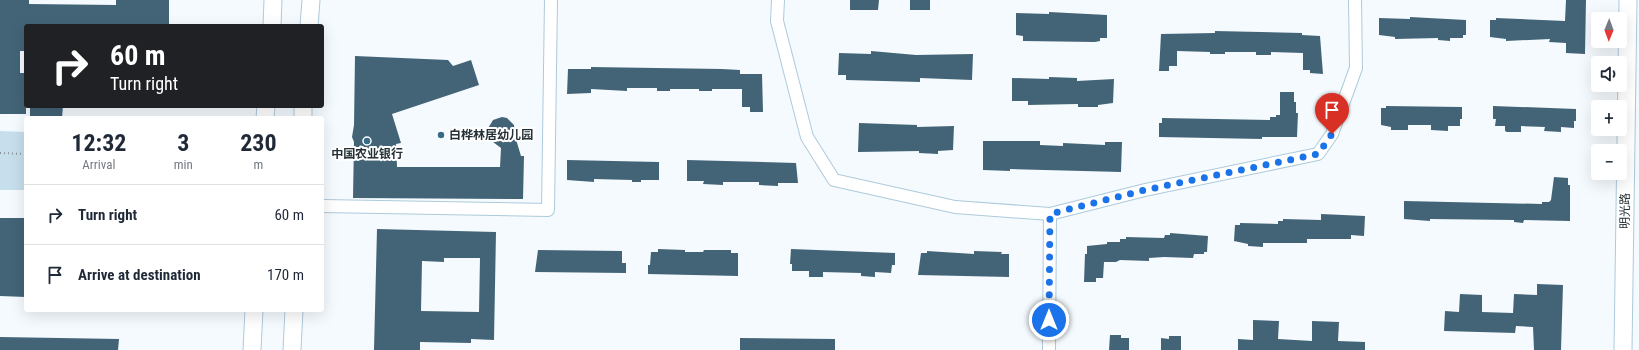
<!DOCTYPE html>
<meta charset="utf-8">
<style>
body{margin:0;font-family:"Roboto Condensed","Noto Sans SC",sans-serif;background:#f6f6f7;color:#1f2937;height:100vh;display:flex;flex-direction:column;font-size:15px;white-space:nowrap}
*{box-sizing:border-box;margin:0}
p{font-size:13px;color:#747a83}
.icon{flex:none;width:22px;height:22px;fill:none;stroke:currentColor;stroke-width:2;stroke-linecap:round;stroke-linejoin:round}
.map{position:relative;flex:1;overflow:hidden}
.side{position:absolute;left:24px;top:116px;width:300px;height:196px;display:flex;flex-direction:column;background:#fff;border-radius:4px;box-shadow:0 4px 16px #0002}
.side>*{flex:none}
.banner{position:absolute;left:24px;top:24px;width:300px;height:84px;border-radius:4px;box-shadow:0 4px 16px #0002;background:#202124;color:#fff;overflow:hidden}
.needle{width:26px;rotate:181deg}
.tools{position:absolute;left:1591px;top:12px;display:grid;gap:8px}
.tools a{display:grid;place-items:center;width:36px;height:36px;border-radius:4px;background:#fff;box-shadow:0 4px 16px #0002;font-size:20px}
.pin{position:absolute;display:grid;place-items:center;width:34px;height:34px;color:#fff;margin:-41px -17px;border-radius:50% 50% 50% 0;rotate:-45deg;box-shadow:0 0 4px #0007}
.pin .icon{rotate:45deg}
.me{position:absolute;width:44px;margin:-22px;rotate:0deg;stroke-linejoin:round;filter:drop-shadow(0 0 3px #0008)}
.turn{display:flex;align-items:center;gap:14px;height:84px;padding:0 20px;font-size:18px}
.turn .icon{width:52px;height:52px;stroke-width:2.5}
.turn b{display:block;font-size:28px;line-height:34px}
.eta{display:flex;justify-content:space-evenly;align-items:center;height:68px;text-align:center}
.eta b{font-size:24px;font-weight:700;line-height:28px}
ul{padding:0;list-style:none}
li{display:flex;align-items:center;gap:12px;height:60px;padding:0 20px;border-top:1px solid #e0e1e3}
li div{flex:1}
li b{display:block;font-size:15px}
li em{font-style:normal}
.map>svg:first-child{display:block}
.green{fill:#c7deec}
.building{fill:#436477;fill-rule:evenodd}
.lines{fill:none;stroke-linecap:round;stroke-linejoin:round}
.street-casing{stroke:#adcadb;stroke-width:14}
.secondary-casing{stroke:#adcadb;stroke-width:19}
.path{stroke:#8a9398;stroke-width:2;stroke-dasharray:1 3;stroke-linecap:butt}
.street{stroke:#fff;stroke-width:12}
.secondary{stroke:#fff;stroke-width:17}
.route{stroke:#1a73e8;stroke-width:7;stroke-dasharray:0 12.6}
.poi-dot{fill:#376c88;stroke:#fff;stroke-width:1.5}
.labels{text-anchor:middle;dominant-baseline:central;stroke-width:4;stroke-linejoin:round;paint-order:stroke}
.poi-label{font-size:12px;font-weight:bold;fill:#243036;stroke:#fff;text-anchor:start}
.street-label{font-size:12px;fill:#243036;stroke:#fff}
</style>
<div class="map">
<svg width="1639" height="350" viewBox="0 0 1639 350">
<rect width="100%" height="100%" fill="#f5fafe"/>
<polygon class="green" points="0,131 26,132 26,190 0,190"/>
<g class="building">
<polygon points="0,0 29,0 29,4 116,5 116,0 169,0 169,26 26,26 26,51 20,51 20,73 26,73 26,114 0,114"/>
<polygon points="850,0 879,0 878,10 850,10"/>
<rect x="910" y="0" width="20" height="10"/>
<polygon points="1566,0 1586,0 1585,54 1566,53 1566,43 1549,42 1550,39 1506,41 1506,39 1490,37 1490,20 1496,20 1496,18 1565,21"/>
<polygon points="1049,12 1107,15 1107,38 1100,38 1100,41 1095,42 1023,41 1023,36 1016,35 1016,13 1049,14"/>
<polygon points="1410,17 1466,20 1466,35 1463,35 1463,38 1450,38 1450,41 1438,40 1438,38 1395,39 1395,37 1379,35 1379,18 1410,19"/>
<polygon points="1215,31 1302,33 1302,35 1320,36 1323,74 1310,73 1310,70 1303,70 1303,53 1271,52 1271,55 1256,55 1256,52 1225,52 1225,54 1210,54 1210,52 1177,51 1177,66 1169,66 1169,71 1159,71 1161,34 1215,33"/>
<polygon points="871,51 916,55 973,54 972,80 920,78 920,82 846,80 846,75 838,75 839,53 871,54"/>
<polygon points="355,56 448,60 453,66 471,60 479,85 392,114 401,143 396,144 397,167 500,167 501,148 489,139 487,130 493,120 502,117 507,118 514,125 515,136 521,156 524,156 523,199 353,198 354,142 352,137 354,125"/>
<polygon points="591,67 722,69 740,70 740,74 762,74 763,112 750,112 750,107 742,107 742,89 712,89 712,91 699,91 699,89 670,89 670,91 657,91 657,88 627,88 627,91 591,89 591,93 567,94 568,69 591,69"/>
<polygon points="1049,77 1077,78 1077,81 1114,79 1113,103 1098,105 1098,107 1078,107 1078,104 1028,105 1028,101 1012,101 1012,78 1049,79"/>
<polygon points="1280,92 1294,92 1294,102 1296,102 1296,113 1298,113 1297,137 1262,137 1262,139 1159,137 1159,123 1162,123 1162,118 1270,120 1270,117 1276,117 1276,115 1280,115"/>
<polygon points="30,106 63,106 62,118 30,118"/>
<polygon points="1386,106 1462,107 1462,119 1460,119 1460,126 1448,126 1448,131 1431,130 1431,125 1408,125 1408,130 1391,130 1391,127 1381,125 1381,108 1386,108"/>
<polygon points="1493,106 1576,109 1576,121 1574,121 1574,128 1561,127 1561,132 1544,131 1545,127 1521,126 1521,132 1507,132 1505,131 1505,126 1495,126 1496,119 1493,119"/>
<polygon points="859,123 917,125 917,127 954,126 953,150 938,151 938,154 919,153 919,151 858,152"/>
<polygon points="983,141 1040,141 1040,145 1063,146 1063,143 1105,145 1105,142 1122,142 1121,172 1010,169 1010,171 983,170"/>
<polygon points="567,160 659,162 659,180 641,180 641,182 632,182 632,180 594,179 594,182 567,180"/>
<polygon points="687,160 796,163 798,183 778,183 778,186 759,185 759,182 723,182 723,185 703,184 704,181 687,181"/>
<polygon points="1554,177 1568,178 1568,185 1570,185 1570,221 1524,220 1523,223 1514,222 1514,220 1430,219 1430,221 1404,219 1404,201 1542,204 1542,202 1549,202 1551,200"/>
<polygon points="1321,214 1365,216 1364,236 1351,235 1351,239 1307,239 1307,243 1263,243 1263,247 1248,246 1248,244 1234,241 1235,225 1240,225 1240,223 1278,224 1278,221 1283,221 1283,219 1321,220"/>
<polygon points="0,218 26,218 26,297 0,296"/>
<path d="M377,229l119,3 -2,108 -23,-1v4l-51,-1v8h-46zM444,258h36l-1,54 -58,-1 1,-50 22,1z"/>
<polygon points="1170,233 1208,236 1207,252 1204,252 1204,254 1194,254 1193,258 1164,257 1149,258 1149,261 1120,260 1116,262 1104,262 1103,278 1096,278 1096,282 1084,282 1085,254 1087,254 1087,246 1107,244 1107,242 1120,242 1120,239 1126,239 1126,237 1164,238 1165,235 1170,235"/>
<polygon points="658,249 685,250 685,252 703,252 704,250 731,250 731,253 738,253 738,276 648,274 648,265 650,265 651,252 658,252"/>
<polygon points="791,249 895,253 895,265 892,265 891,273 875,272 875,277 861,276 861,273 823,272 823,277 809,277 809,271 792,271 792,264 790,264"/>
<polygon points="538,250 622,251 622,263 626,263 626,273 535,272"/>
<polygon points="927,251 974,254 974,251 1002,252 1001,254 1009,254 1009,277 918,275 921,253 927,253"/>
<polygon points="1537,284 1563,285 1561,350 1534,350 1533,327 1516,326 1515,333 1444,331 1445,311 1459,312 1460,294 1482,295 1482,312 1513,313 1514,294 1537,295"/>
<polygon points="1253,320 1279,321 1278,339 1312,341 1312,321 1339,322 1338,341 1365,342 1365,350 1238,350 1238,339 1253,340"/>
<polygon points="1110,335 1121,335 1121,338 1129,338 1129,350 1109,350"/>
<polygon points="1169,336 1181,336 1181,350 1161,350 1161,338 1169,339"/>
<polygon points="0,337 119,339 118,350 0,350"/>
<polygon points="740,338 835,339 835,350 740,350"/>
</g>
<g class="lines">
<defs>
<g id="street">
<polyline points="778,0 777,21 807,137 834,180 955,207 1050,214 1145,190 1318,154 1332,134 1356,68 1355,0"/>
<polyline points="322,206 548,210 551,0"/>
<polyline points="1049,350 1050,214"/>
</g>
<g id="secondary">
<polyline points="272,26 273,0"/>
<polyline points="309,26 311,0"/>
<polyline points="265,118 266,106"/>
<polyline points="303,118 303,106"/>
<polyline points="252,350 254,310"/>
<polyline points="292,350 294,310"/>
<polyline points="1623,350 1628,0"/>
</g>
</defs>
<use href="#street" class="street-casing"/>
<use href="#secondary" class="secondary-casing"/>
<polyline class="path" points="0,153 26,154"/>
<use href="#street" class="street"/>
<use href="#secondary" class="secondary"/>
</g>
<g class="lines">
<polyline class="route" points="1049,320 1050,214 1145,190 1318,154 1332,134"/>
</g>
<g class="poi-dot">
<circle cx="441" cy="135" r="4"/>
<circle cx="367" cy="141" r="4"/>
</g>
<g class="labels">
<g class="poi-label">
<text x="449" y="135">白桦林居幼儿园</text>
<text x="367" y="154" text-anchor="middle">中国农业银行</text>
</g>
<g class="street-label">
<text transform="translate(1625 211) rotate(-89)">明光路</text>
</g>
</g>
</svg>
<div class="tools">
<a><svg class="needle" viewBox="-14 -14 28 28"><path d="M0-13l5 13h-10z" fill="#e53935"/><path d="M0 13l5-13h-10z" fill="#747a83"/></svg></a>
<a><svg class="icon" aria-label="sound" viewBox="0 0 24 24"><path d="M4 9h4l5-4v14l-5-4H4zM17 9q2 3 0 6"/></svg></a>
<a>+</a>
<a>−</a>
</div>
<div class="pin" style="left:1332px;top:134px;background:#d93025"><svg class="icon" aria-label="arrive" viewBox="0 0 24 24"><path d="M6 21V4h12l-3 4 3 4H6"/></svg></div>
<svg class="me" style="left:1049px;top:320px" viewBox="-20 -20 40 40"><circle r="17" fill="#1a73e8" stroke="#fff" stroke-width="3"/><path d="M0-11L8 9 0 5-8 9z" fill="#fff"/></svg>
<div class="banner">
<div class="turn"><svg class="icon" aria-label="right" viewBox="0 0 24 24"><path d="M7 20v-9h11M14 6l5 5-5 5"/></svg><div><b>60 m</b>Turn right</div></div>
</div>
<section class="side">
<div class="eta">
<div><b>12:32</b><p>Arrival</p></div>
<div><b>3</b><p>min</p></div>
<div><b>230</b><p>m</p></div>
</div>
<ul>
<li><svg class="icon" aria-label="right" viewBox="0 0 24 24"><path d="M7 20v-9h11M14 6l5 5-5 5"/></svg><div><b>Turn right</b></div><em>60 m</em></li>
<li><svg class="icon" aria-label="arrive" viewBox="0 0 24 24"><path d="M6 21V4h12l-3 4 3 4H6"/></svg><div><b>Arrive at destination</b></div><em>170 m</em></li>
</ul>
</section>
</div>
